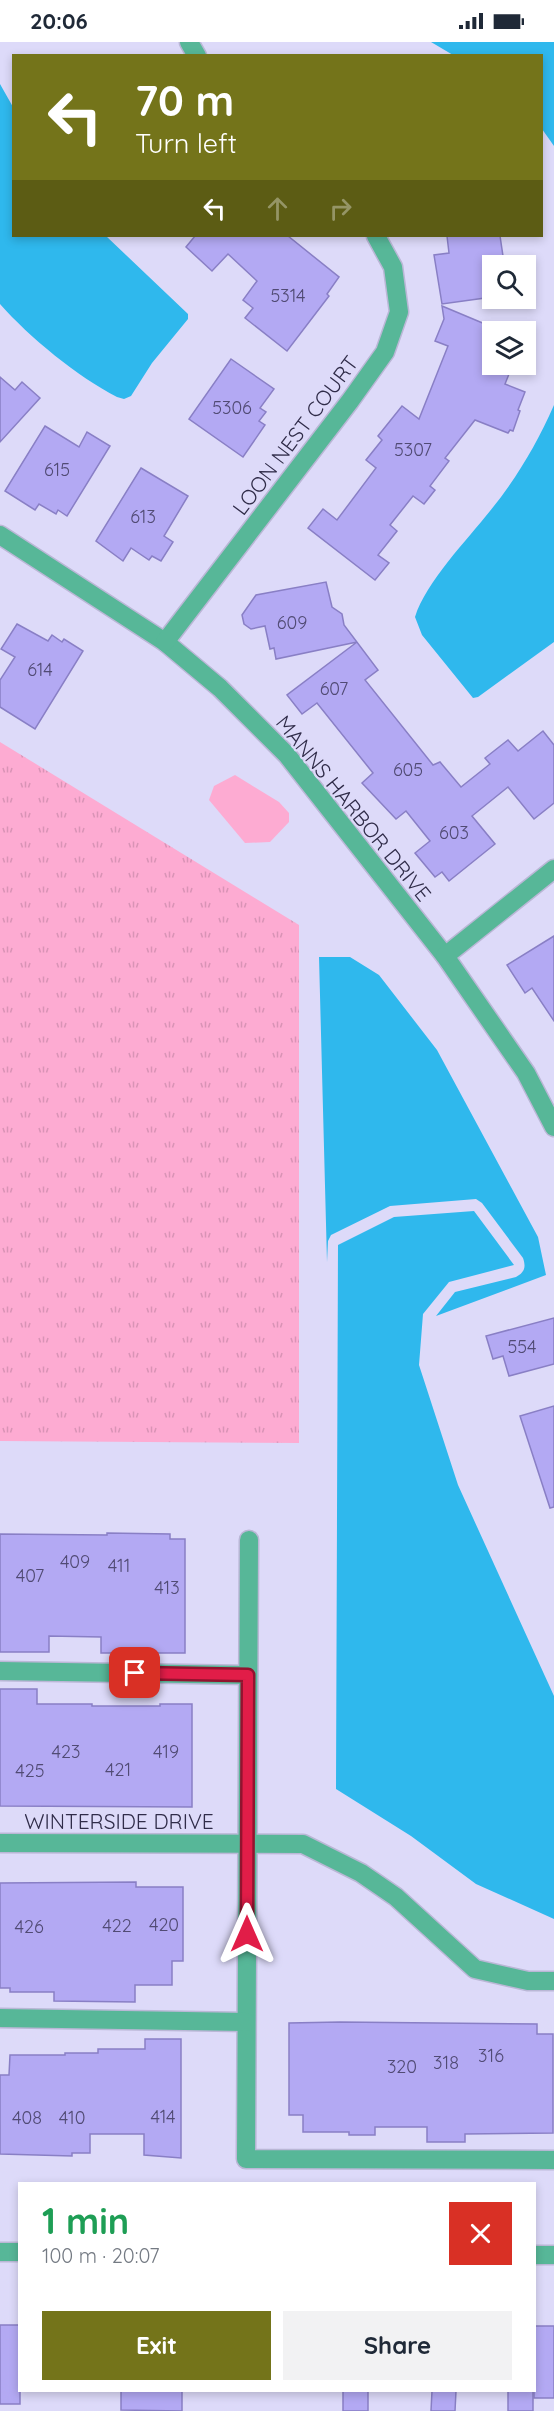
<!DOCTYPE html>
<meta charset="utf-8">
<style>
body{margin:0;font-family:Quicksand,sans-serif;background:#f2f2f3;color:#1f2937;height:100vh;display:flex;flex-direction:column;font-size:22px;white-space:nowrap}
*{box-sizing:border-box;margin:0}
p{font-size:20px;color:#747a83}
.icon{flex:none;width:33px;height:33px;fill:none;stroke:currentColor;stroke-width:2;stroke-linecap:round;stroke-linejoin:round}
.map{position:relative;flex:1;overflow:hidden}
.sheet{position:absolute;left:18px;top:2140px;width:518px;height:210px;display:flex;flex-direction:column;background:#fff;border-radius:0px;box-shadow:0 3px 9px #0003}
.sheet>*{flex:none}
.top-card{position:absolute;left:12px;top:12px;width:531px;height:183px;border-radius:0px;box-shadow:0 3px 9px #0003;background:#74741a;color:#fff;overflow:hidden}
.fabs{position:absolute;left:482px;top:213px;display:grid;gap:12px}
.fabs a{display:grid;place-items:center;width:54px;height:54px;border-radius:0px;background:#fff;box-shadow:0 3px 9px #0003;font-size:30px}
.pin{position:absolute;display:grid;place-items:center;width:51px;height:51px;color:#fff;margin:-26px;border-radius:12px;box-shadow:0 3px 9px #0006}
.me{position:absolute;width:66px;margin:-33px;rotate:0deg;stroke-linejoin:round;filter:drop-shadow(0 0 4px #0008)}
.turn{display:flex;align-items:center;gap:21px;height:126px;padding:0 24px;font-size:27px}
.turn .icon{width:78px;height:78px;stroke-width:2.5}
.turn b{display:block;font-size:42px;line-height:51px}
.lanes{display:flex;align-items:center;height:57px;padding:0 24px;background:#0003;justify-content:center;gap:30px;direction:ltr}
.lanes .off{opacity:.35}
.round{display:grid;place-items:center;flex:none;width:63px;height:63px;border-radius:0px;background:#f2f2f3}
.overview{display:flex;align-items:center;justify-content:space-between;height:102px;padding:0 24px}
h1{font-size:36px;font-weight:700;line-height:45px;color:#1e9e55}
.action{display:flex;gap:12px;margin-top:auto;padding:12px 24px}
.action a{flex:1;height:69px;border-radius:0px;background:#74741a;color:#fff;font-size:24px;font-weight:700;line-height:69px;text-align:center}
.action a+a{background:#f2f2f3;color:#1f2937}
.status{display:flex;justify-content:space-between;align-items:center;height:42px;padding:0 30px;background:#fff;direction:ltr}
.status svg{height:16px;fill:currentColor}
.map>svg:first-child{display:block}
.grass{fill:url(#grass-tufts)}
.park{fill:#fdabd2}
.water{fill:#2fb8ed}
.building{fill:#b3a9f3;stroke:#897fc5;stroke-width:1.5}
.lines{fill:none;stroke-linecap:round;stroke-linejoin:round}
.minor-casing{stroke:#bab7d6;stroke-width:21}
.minor{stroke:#57b798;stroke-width:18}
.route-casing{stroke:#92132f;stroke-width:15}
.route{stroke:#e11d48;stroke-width:10}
.labels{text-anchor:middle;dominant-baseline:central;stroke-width:4.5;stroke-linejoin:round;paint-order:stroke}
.number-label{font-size:18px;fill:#514b74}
.street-label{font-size:21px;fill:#302c49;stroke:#dddaf9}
</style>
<div class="status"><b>20:06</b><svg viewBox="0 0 49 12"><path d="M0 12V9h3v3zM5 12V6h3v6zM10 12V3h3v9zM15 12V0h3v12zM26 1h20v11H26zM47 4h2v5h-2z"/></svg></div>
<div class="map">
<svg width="554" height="2369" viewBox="0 0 554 2369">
<defs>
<pattern id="grass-tufts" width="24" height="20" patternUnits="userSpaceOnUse" patternTransform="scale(1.5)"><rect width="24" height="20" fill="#fdabd2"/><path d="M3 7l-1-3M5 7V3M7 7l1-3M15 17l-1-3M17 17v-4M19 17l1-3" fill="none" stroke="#d993b6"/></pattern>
</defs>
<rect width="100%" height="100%" fill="#dddaf9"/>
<polygon class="grass" points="0,700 299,883 299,1401 0,1399"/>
<polygon class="park" points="235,733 279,760 289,771 289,780 270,800 245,801 209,758 214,744"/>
<g class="water">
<polygon points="431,0 554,0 554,104 542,87 542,14 453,13"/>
<path d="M0,42l13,23 1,129h92l82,78v5l-36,44 -21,33 -7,3 -7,-2c-39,-20 -88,-60 -117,-93z"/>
<path d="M554,363v237l-76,55 -5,1 -51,-63 -7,-18c11,-35 52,-77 75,-106 26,-32 47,-67 64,-106z"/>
<path d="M319,915h31l29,18 58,75 101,187 8,38 -110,41 19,-24 61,-15c9,-5 10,-10 7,-19l-41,-55 -6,-4 -86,7 -59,29 -3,6 -1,21z"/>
<polygon points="474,1169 514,1223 449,1240 423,1272 419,1323 458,1443 554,1654 554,1877 476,1842 411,1794 336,1747 338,1203 394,1175"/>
</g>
<g class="building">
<polygon points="195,194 288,194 339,235 327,252 329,254 287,309 245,276 253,266 243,258 257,239 228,212 212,229 186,205"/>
<polygon points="447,194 500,194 503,214 496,224 492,224 492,255 442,262 434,213 449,211"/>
<polygon points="442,264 504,290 492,290 492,322 513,322 505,342 525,350 518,368 520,369 513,389 510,388 508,391 475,378 445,416 449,419 430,444 435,448 424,462 413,454 390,483 397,489 378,513 389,521 375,538 308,486 323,467 337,478 376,426 366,418 382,398 378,394 402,364 419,377 448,304 435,299 444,277"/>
<polygon points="231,317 274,347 260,366 266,370 259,379 265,383 243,415 189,377"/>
<polygon points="0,335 15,348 22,340 40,356 0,400"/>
<polygon points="45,384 79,405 87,390 110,404 67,474 58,468 56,472 39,462 35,468 5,449"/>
<polygon points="141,426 188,454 164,494 173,500 161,519 152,514 149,518 131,506 123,519 96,499"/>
<polygon points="326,540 332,565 342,572 344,583 378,628 365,638 433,723 440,720 461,745 490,722 485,716 508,698 518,709 543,689 554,703 554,761 534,777 508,745 472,774 495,802 449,839 442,830 435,835 415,811 430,799 406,769 396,777 362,741 373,731 317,661 302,672 287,653 357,600 276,617 274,606 270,607 265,584 251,587 244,582 242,573 256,553"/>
<polygon points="17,582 48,599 52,593 62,600 64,597 83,609 35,687 0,665 0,638 15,615 1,607"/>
<polygon points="554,894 554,979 532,946 525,951 507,923"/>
<polygon points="554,1276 554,1322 509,1334 503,1314 493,1317 486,1294"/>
<polygon points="554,1364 554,1465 550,1466 520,1374"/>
<polygon points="107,1491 170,1492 170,1497 185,1497 185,1611 101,1611 101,1595 49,1594 49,1610 0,1610 0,1492 107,1493"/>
<polygon points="0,1647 37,1647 37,1662 92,1662 92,1664 160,1664 160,1662 192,1662 192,1765 0,1764"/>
<polygon points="136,1840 136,1845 183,1845 183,1919 172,1919 172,1943 135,1943 135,1960 54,1959 54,1950 10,1950 10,1946 0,1946 0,1841"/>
<polygon points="340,1980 537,1982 537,1992 553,1992 553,2091 465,2092 465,2100 427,2100 427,2085 375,2085 375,2093 349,2093 349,2090 303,2090 303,2073 289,2073 289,1981"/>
<polygon points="145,1997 181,1997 181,2116 144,2113 144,2092 90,2092 90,2111 72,2111 72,2114 0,2112 0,2033 9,2033 10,2013 65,2013 65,2011 98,2011 98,2007 145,2007"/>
<rect x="0" y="2283" width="20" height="79"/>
<rect x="534" y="2284" width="20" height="72"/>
<polygon points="121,2349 182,2349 182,2369 121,2368"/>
<rect x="343" y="2349" width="25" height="20"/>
<polygon points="432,2349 456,2349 455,2369 431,2369"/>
<rect x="508" y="2349" width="25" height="20"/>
</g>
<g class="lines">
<defs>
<g id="minor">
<polyline points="189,0 197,14"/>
<polyline points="0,493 165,600 220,646 287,713 445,914 526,1031 554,1085"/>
<polyline points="165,600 350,359 385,310 399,270 393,225 376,194"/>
<polyline points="445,914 554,827"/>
<polyline points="249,1498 246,2117 554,2118"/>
<polyline points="0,1629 248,1633"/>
<polyline points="0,1801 303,1802 361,1831 396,1855 475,1927 528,1939 554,1939"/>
<polyline points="0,1976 246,1980"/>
<polyline points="0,2210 20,2210"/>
<polyline points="534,2213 554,2213"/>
</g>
</defs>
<use href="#minor" class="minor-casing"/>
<use href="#minor" class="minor"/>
</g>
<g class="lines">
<defs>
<polyline id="route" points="135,1631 248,1633 247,1892"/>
</defs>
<use href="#route" class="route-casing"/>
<use href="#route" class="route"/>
</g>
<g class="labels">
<g class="number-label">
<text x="288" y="253">5314</text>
<text x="232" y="365">5306</text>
<text x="413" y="407">5307</text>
<text x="57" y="427">615</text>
<text x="143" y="474">613</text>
<text x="292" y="580">609</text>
<text x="40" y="627">614</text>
<text x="334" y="646">607</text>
<text x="408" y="727">605</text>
<text x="454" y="790">603</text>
<text x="522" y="1304">554</text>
<text x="75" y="1519">409</text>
<text x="119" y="1523">411</text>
<text x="30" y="1533">407</text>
<text x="167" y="1545">413</text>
<text x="66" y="1709">423</text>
<text x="166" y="1709">419</text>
<text x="118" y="1727">421</text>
<text x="30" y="1728">425</text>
<text x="164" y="1882">420</text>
<text x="117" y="1883">422</text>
<text x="29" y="1884">426</text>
<text x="491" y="2013">316</text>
<text x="446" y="2020">318</text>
<text x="402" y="2024">320</text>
<text x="163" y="2074">414</text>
<text x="27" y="2075">408</text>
<text x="72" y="2075">410</text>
</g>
<g class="street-label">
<text transform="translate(295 393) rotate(-53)">LOON NEST COURT</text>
<text transform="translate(354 766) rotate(51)">MANNS HARBOR DRIVE</text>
<text x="119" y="1779">WINTERSIDE DRIVE</text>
</g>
</g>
</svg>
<div class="fabs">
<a><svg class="icon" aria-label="search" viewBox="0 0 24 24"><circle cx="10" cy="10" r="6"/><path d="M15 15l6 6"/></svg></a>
<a><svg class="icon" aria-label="layers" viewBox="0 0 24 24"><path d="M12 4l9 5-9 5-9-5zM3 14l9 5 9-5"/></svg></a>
</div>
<div class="pin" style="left:135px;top:1631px;background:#d93025"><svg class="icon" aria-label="arrive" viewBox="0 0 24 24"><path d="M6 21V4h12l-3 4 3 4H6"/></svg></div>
<svg class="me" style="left:247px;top:1892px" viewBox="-20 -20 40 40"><path d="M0-17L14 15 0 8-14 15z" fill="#e11d48" stroke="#fff" stroke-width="4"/></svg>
<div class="top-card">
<div class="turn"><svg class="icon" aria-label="left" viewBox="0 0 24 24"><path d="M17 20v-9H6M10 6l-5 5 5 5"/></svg><div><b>70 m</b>Turn left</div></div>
<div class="lanes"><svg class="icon" aria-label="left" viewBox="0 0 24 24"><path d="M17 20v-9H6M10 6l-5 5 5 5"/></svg><svg class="icon off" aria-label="ahead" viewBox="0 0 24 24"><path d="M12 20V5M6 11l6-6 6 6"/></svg><svg class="icon off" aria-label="right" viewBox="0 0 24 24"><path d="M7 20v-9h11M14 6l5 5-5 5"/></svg></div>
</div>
<section class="sheet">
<div class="overview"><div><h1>1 min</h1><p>100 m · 20:07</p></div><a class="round" style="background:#d93025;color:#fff"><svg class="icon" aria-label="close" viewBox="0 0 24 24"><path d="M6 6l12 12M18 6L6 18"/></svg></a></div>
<div class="action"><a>Exit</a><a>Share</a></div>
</section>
</div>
